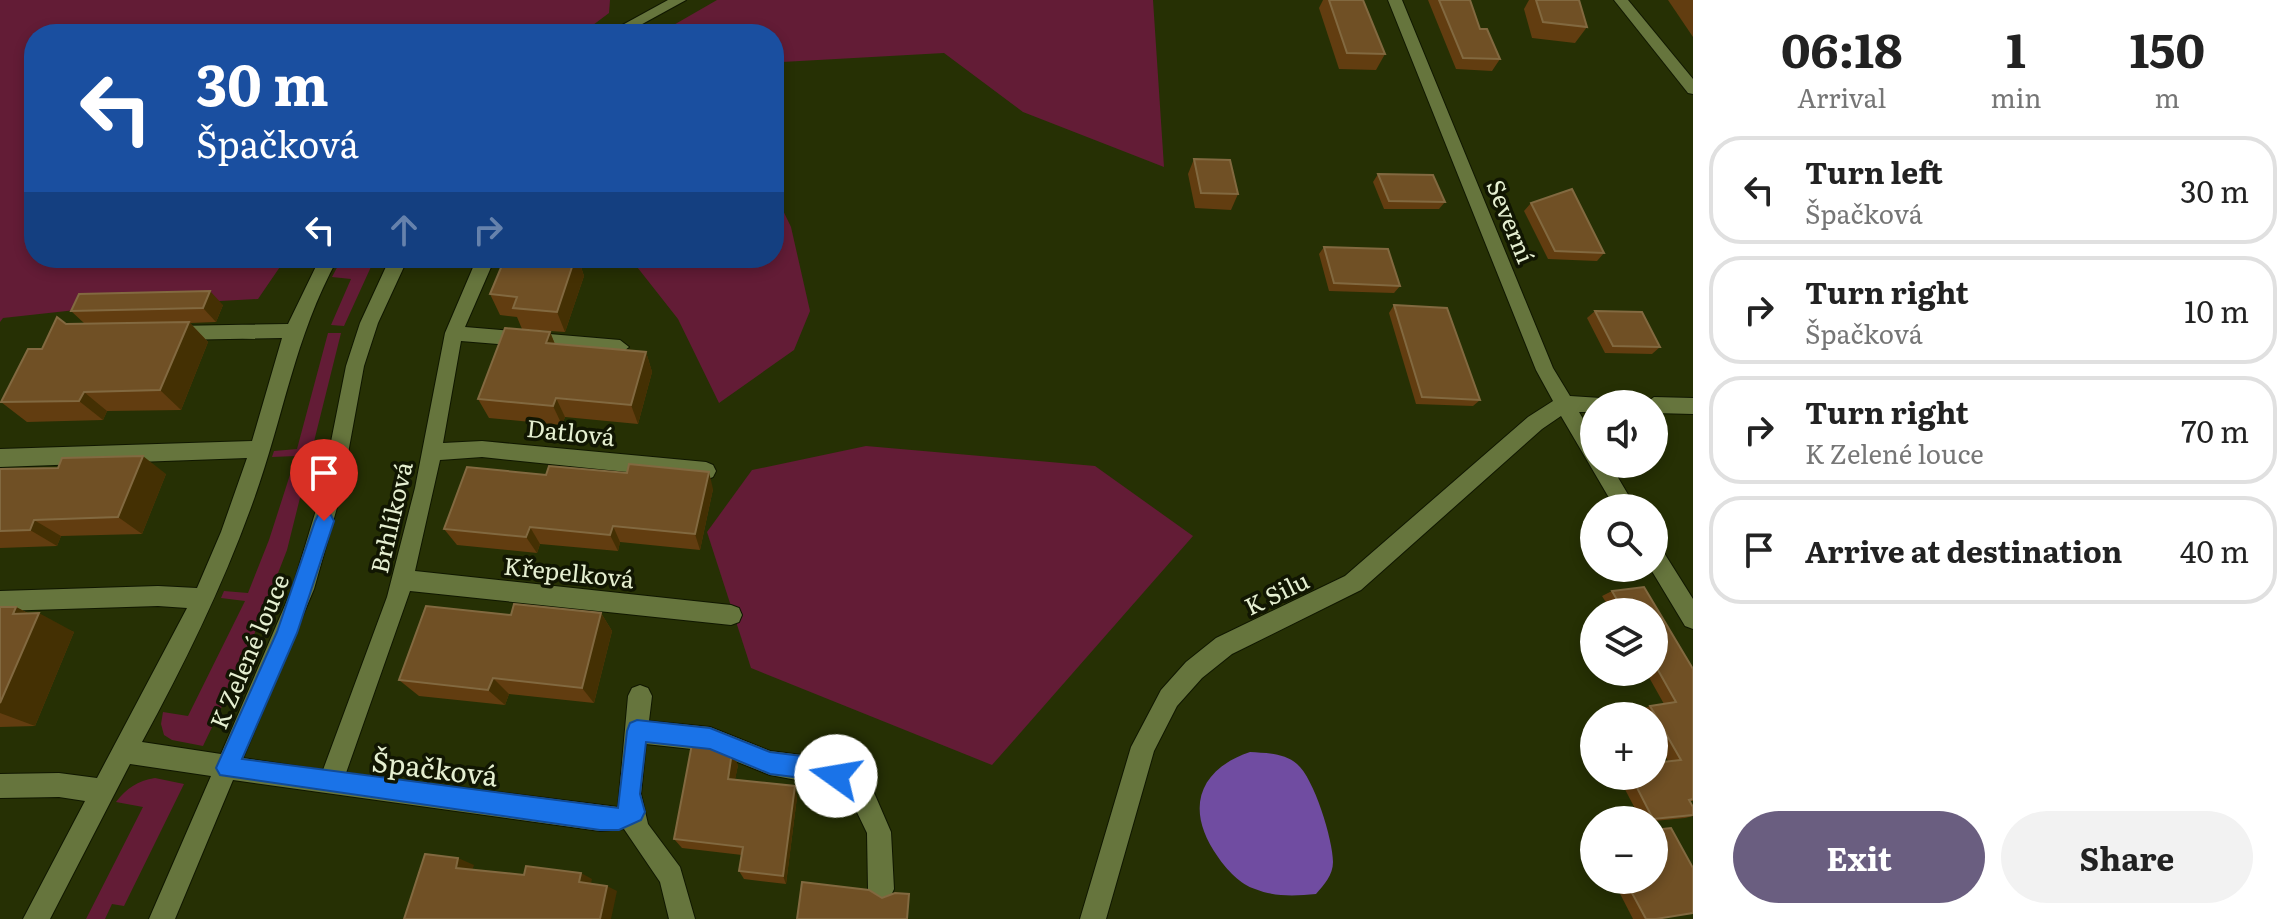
<!DOCTYPE html>
<meta charset="utf-8">
<style>
body{margin:0;font-family:Literata,serif;background:#f2f2f2;color:#222;height:100vh;display:flex;flex-direction:column;font-size:30px;white-space:nowrap}
*{box-sizing:border-box;margin:0}
p{font-size:26px;color:#767676}
.icon{flex:none;width:44px;height:44px;fill:none;stroke:currentColor;stroke-width:2;stroke-linecap:round;stroke-linejoin:round}
.map{position:relative;flex:1;overflow:hidden}
.sheet{display:flex;flex-direction:column;background:#fff;width:600px}
.sheet>*{flex:none}
.top-card{position:absolute;left:24px;top:24px;width:760px;height:244px;border-radius:32px;box-shadow:0 4px 12px #0003;background:#1a4fa0;color:#fff;overflow:hidden}
.fabs{position:absolute;left:1580px;top:390px;display:grid;gap:16px}
.fabs a{display:grid;place-items:center;width:88px;height:88px;border-radius:50%;background:#fff;box-shadow:0 4px 12px #0003;font-size:40px}
.pin{position:absolute;display:grid;place-items:center;width:68px;height:68px;color:#fff;margin:-82px -34px;border-radius:50% 50% 50% 0;rotate:-45deg;box-shadow:0 0 8px #0007}
.pin .icon{rotate:45deg}
.me{position:absolute;width:88px;margin:-44px;rotate:283deg;stroke-linejoin:round;filter:drop-shadow(0 0 6px #0008)}
.turn{display:flex;align-items:center;gap:28px;height:168px;padding:0 40px;font-size:36px}
.turn .icon{width:104px;height:104px;stroke-width:2.5}
.turn b{display:block;font-size:56px;line-height:68px}
.lanes{display:flex;align-items:center;height:76px;padding:0 40px;background:#0003;justify-content:center;gap:40px;direction:ltr}
.lanes .off{opacity:.35}
.eta{display:flex;justify-content:space-evenly;align-items:center;height:136px;text-align:center}
.eta b{font-size:48px;font-weight:700;line-height:56px}
.action{display:flex;gap:16px;margin-top:auto;padding:16px 40px}
.action a{flex:1;height:92px;border-radius:48px;background:#6a5e80;color:#fff;font-size:32px;font-weight:700;line-height:92px;text-align:center}
.action a+a{background:#f2f2f2;color:#222}
ul{padding:0;list-style:none}
li{display:flex;align-items:center;gap:24px;height:108px;margin:0 16px 12px;padding:0 24px;border:4px solid #e0e0e0;border-radius:32px}
li div{flex:1}
li b{display:block;font-size:30px}
li em{font-style:normal}
main{display:flex;flex:1;min-height:0}
.map>svg:first-child{display:block}
.green{fill:#631c36}
.water{fill:#704ca1}
.lines{fill:none;stroke-linecap:round;stroke-linejoin:round}
.minor-casing{stroke:#101700;stroke-width:2}
.minor{fill:#66753d;fill-rule:evenodd}
.wall{fill:#623d10}
.shaded-wall{fill:#443003}
.building{fill:#705025;stroke:#826940;stroke-width:2}
.route{fill:#1a73e8;stroke:#114b97;stroke-width:2}
.labels{text-anchor:middle;dominant-baseline:central;stroke-width:7;stroke-linejoin:round;paint-order:stroke}
.street-label{font-size:24px;fill:#e5efd1;stroke:#111602}
.near-street-label{font-size:28px;fill:#e5efd1;stroke:#111602}
</style>
<main>
<div class="map">
<svg width="1693" height="919" viewBox="0 0 1693 919">
<rect width="100%" height="100%" fill="#263004"/>
<g class="green">
<polygon points="0,0 610,0 609,13 581,34 34,34 34,258 286,258 258,299 94,308 3,318 0,322"/>
<polygon points="717,0 1153,0 1164,167 1023,112 944,53 782,62 774,82 774,34 658,34"/>
<polygon points="774,192 791,227 810,311 794,350 719,403 678,319 630,258 774,258"/>
<polygon points="342,258 375,258 344,326 331,325 351,279 332,277"/>
<polygon points="328,333 341,333 287,550 245,658 203,746 172,740 164,735 161,724 163,712 188,716 245,601 221,598 224,591 248,593 269,540 296,456 272,457 274,451 297,449"/>
<polygon points="866,446 1095,466 1193,536 992,765 751,668 707,532 752,470"/>
<path d="M155,778l29,6 -60,122 -12,-2 -7,15h-19l57,-112 -27,-5c11,-14 21,-21 39,-24z"/>
</g>
<path class="water" d="M1250,752c15,1 35,1 47,12 17,14 36,76 36,98 0,13 -9,23 -17,32 -21,2 -41,3 -61,-5 -14,-4 -29,-20 -37,-32 -33,-46 -21,-87 32,-105z"/>
<g class="lines">
<defs>
<g id="minor">
<polygon points="668,0 686,0 624,34 606,34"/>
<polygon points="1388,0 1402,0 1553,368 1570,396 1601,398 1604,404 1594,404 1594,412 1579,412 1594,437 1594,464 1610,464 1636,508 1615,508 1561,416 1542,429 1361,590 1232,654 1202,678 1177,706 1154,751 1106,919 1080,919 1131,747 1161,690 1186,662 1216,638 1345,576 1528,417 1553,401 1536,370"/>
<polygon points="1614,0 1628,0 1693,79 1693,94 1688,93"/>
<path d="M320,258h18c-44,80 -54,158 -84,241 -30,85 -69,164 -112,243l79,12 71,-165 28,-92 26,-131 14,-43 30,-65h18l-30,65 -14,43 -24,131 -26,92 -71,169 80,12 64,-173 28,-109 30,-155 32,-75h18l-30,69 155,13 9,7 -9,7 -159,-13 -18,102 39,-2 224,21 7,3 3,6 -3,6 -7,3 -224,-23 -42,3 -25,111 316,34 8,3 3,7 -3,7 -8,3 -321,-34 -64,182 272,34 10,-111 4,-8 8,-3 8,3 4,8 -3,25 61,6 60,24 40,5 34,12 28,20 19,44 3,57 -4,9 -9,4 -9,-4 -4,-9 -1,-56 -13,-27 -25,-20 -59,-11 -60,-24 -64,-7 -5,50 7,30 32,43 15,52h-26l-9,-37 -36,-53 -24,2 -367,-51 -58,139h-26l62,-143 -81,-12 -80,155h-27l62,-118 -26,-4 -59,1v-24l59,-1 38,5 90,-170 -29,-2 -158,5v-20l158,-5 39,2 24,-56 26,-74 -247,9v-18l252,-8 30,-103 -108,2 -9,-7 9,-7 114,-2z"/>
<polygon points="1654,397 1693,398 1693,414 1654,413 1654,404 1645,404"/>
<polygon points="1654,545 1661,548 1693,599 1693,629 1685,626 1650,568 1654,568"/>
</g>
</defs>
<use href="#minor" class="minor-casing"/>
<use href="#minor" class="minor"/>
</g>
<g class="wall">
<polygon points="1323,0 1363,0 1385,54 1376,70 1339,69 1319,8"/>
<polygon points="1428,0 1470,0 1480,29 1500,59 1492,71 1456,69"/>
<polygon points="1529,0 1579,0 1587,27 1575,43 1532,38 1524,9"/>
<polygon points="1668,0 1693,0 1693,37"/>
<polygon points="1194,159 1238,194 1231,210 1195,208 1188,174"/>
<polygon points="1378,174 1445,202 1439,209 1384,209 1373,182"/>
<polygon points="1531,203 1604,253 1597,261 1548,259 1524,211"/>
<polygon points="1324,247 1400,286 1394,293 1329,291 1319,254"/>
<polygon points="505,258 578,258 584,276 565,332 522,329 517,317 500,315 490,294"/>
<polygon points="223,305 216,322 190,323 208,342 181,410 107,411 103,420 27,422 1,402 42,349 66,324 84,323 71,311"/>
<polygon points="1394,305 1480,400 1473,406 1416,404 1389,313"/>
<polygon points="1595,311 1660,347 1652,354 1605,353 1587,318"/>
<polygon points="550,332 555,344 646,352 652,372 638,424 565,417 562,425 489,418 478,399"/>
<polygon points="0,469 166,474 142,534 61,536 57,546 0,548"/>
<polygon points="713,489 700,550 620,542 618,551 540,544 537,553 457,545 444,529"/>
<polygon points="1644,587 1693,669 1693,801 1690,801 1693,807 1693,816 1685,818 1654,821 1641,820 1618,776 1654,776 1654,763 1668,761 1654,736 1654,716 1643,716 1639,710 1650,706 1664,704 1646,672 1654,672 1654,612 1612,612 1602,596 1612,591"/>
<polygon points="0,607 16,607 30,614 74,632 35,726 0,727"/>
<polygon points="601,613 612,631 594,703 509,694 505,705 419,696 399,680 511,615"/>
<polygon points="738,765 735,779 797,797 786,884 744,879 739,871 742,855 682,848 674,839"/>
<polygon points="1613,880 1654,880 1656,919 1633,919"/>
</g>
<g class="shaded-wall">
<polygon points="575,258 578,258 584,276 565,332 557,312"/>
<polygon points="210,291 223,305 216,322 203,308"/>
<polygon points="189,322 208,342 181,410 160,390"/>
<polygon points="550,332 558,352 546,343"/>
<polygon points="646,352 652,372 638,424 631,405"/>
<polygon points="84,392 107,411 103,420 79,401"/>
<polygon points="556,398 565,417 562,425 553,406"/>
<polygon points="143,456 166,474 142,534 118,517"/>
<polygon points="709,472 713,489 700,550 695,534"/>
<polygon points="34,520 61,536 57,546 30,530"/>
<polygon points="613,526 620,542 618,551 610,535"/>
<polygon points="530,527 540,544 537,553 526,537"/>
<polygon points="16,607 37,618 39,613 74,632 35,726 0,713 0,703 13,614"/>
<polygon points="601,613 612,631 594,703 582,688"/>
<polygon points="493,678 509,694 505,705 488,690"/>
<polygon points="732,752 738,765 733,790 728,779"/>
<polygon points="795,786 797,797 786,884 783,876"/>
<polygon points="458,858 474,865 471,874 456,868"/>
<polygon points="581,873 592,879 590,888 579,882"/>
<polygon points="607,886 617,891 611,919 600,919"/>
</g>
<g class="building">
<polygon points="1329,0 1363,0 1385,54 1347,53"/>
<polygon points="1439,0 1470,0 1480,29 1487,29 1500,59 1463,58"/>
<polygon points="1536,0 1579,0 1587,27 1543,22"/>
<polygon points="1194,159 1230,160 1238,194 1201,193"/>
<polygon points="1378,174 1433,175 1445,202 1389,201"/>
<polygon points="1572,189 1604,253 1555,251 1531,203"/>
<polygon points="1324,247 1388,249 1400,286 1334,283"/>
<polygon points="505,258 575,258 557,312 513,308 517,297 490,294"/>
<polygon points="210,291 203,308 71,311 79,294"/>
<polygon points="1394,305 1447,308 1480,400 1422,397"/>
<polygon points="1595,311 1642,312 1660,347 1613,346"/>
<polygon points="57,317 66,324 189,322 160,390 84,392 79,401 1,402 28,349 42,349"/>
<polygon points="505,328 550,332 546,343 646,352 631,405 556,398 553,406 478,399"/>
<polygon points="143,456 118,517 34,520 30,530 0,531 0,469 58,468 62,458"/>
<polygon points="629,464 709,472 695,534 613,526 610,535 530,527 526,537 444,529 467,467 546,475 549,466 627,473"/>
<polygon points="1644,587 1693,669 1693,799 1689,800 1693,807 1693,815 1653,819 1631,776 1654,776 1654,763 1681,760 1650,706 1676,702 1654,663 1654,612 1624,612 1612,591"/>
<polygon points="514,604 601,613 582,688 493,678 488,690 399,680 426,606 511,615"/>
<polygon points="0,607 16,607 13,614 39,613 0,703"/>
<polygon points="692,744 732,752 728,779 795,786 783,876 739,871 743,847 674,839"/>
<polygon points="1671,828 1693,868 1693,913 1656,919 1646,919 1625,880 1654,880 1654,830"/>
<polygon points="425,854 458,858 456,868 524,875 526,866 581,873 579,882 607,886 600,919 404,919"/>
<polygon points="802,882 869,890 882,898 895,893 909,894 907,919 797,919"/>
</g>
<polygon class="route" points="324,512 331,515 334,521 297,633 242,759 618,808 627,731 630,723 637,720 710,728 770,752 810,757 844,768 847,776 844,783 836,787 810,779 770,774 710,749 646,742 640,794 645,812 641,820 619,830 600,830 220,775 216,768 277,632 315,521 318,515"/>
<g class="labels">
<g class="street-label">
<text transform="translate(1512 221) rotate(68)">Severní</text>
<text transform="translate(571 431) rotate(6)">Datlová</text>
<text transform="translate(390 517) rotate(-77)">Brhlíková</text>
<text transform="translate(569 571) rotate(6)">Křepelková</text>
<text transform="translate(1276 592) rotate(-26)">K Silu</text>
<text transform="translate(248 651) rotate(-67)">K Zelené louce</text>
</g>
<g class="near-street-label">
<text transform="translate(435 767) rotate(7)">Špačková</text>
</g>
</g>
</svg>
<div class="fabs">
<a><svg class="icon" aria-label="sound" viewBox="0 0 24 24"><path d="M4 9h4l5-4v14l-5-4H4zM17 9q2 3 0 6"/></svg></a>
<a><svg class="icon" aria-label="search" viewBox="0 0 24 24"><circle cx="10" cy="10" r="6"/><path d="M15 15l6 6"/></svg></a>
<a><svg class="icon" aria-label="layers" viewBox="0 0 24 24"><path d="M12 4l9 5-9 5-9-5zM3 14l9 5 9-5"/></svg></a>
<a>+</a>
<a>−</a>
</div>
<div class="pin" style="left:324px;top:521px;background:#d93025"><svg class="icon" aria-label="arrive" viewBox="0 0 24 24"><path d="M6 21V4h12l-3 4 3 4H6"/></svg></div>
<svg class="me" style="left:836px;top:776px" viewBox="-20 -20 40 40"><circle r="19" fill="#fff"/><path d="M0-13L10 11 0 6-10 11z" fill="#1a73e8"/></svg>
<div class="top-card">
<div class="turn"><svg class="icon" aria-label="left" viewBox="0 0 24 24"><path d="M17 20v-9H6M10 6l-5 5 5 5"/></svg><div><b>30 m</b>Špačková</div></div>
<div class="lanes"><svg class="icon" aria-label="left" viewBox="0 0 24 24"><path d="M17 20v-9H6M10 6l-5 5 5 5"/></svg><svg class="icon off" aria-label="ahead" viewBox="0 0 24 24"><path d="M12 20V5M6 11l6-6 6 6"/></svg><svg class="icon off" aria-label="right" viewBox="0 0 24 24"><path d="M7 20v-9h11M14 6l5 5-5 5"/></svg></div>
</div>
</div>
<section class="sheet">
<div class="eta">
<div><b>06:18</b><p>Arrival</p></div>
<div><b>1</b><p>min</p></div>
<div><b>150</b><p>m</p></div>
</div>
<ul>
<li><svg class="icon" aria-label="left" viewBox="0 0 24 24"><path d="M17 20v-9H6M10 6l-5 5 5 5"/></svg><div><b>Turn left</b><p>Špačková</p></div><em>30 m</em></li>
<li><svg class="icon" aria-label="right" viewBox="0 0 24 24"><path d="M7 20v-9h11M14 6l5 5-5 5"/></svg><div><b>Turn right</b><p>Špačková</p></div><em>10 m</em></li>
<li><svg class="icon" aria-label="right" viewBox="0 0 24 24"><path d="M7 20v-9h11M14 6l5 5-5 5"/></svg><div><b>Turn right</b><p>K Zelené louce</p></div><em>70 m</em></li>
<li><svg class="icon" aria-label="arrive" viewBox="0 0 24 24"><path d="M6 21V4h12l-3 4 3 4H6"/></svg><div><b>Arrive at destination</b></div><em>40 m</em></li>
</ul>
<div class="action"><a>Exit</a><a>Share</a></div>
</section>
</main>
